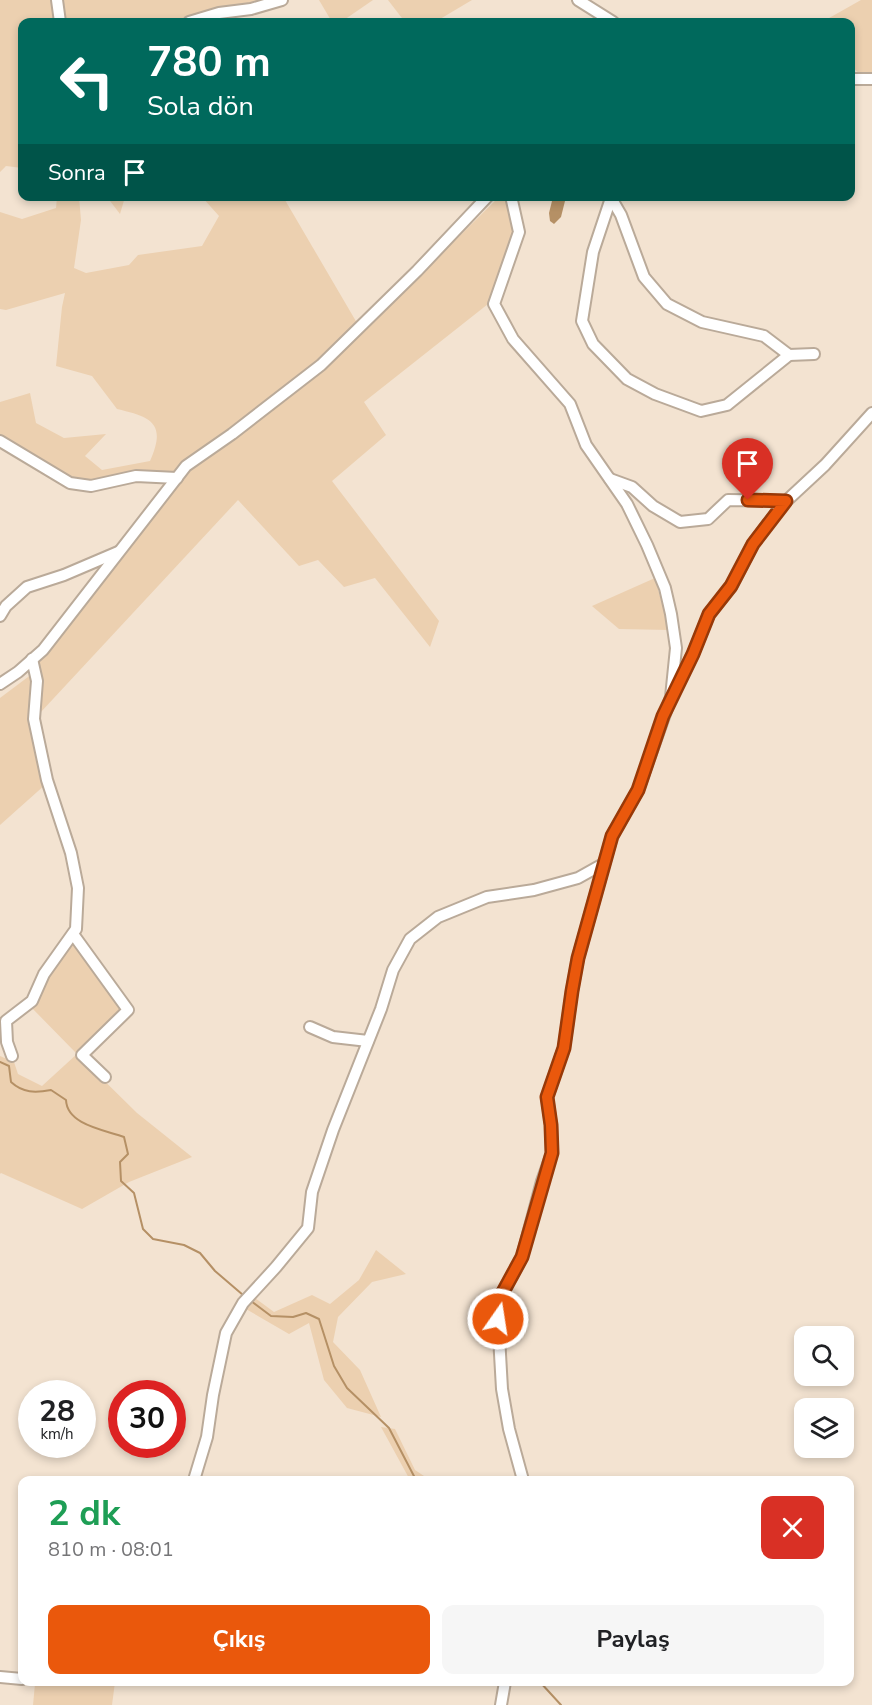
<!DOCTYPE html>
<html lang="tr">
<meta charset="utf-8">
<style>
body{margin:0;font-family:"Nunito Sans",sans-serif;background:#f6f6f6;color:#202124;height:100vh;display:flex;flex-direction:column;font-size:22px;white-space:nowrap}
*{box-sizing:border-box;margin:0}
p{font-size:20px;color:#757577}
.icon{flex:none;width:33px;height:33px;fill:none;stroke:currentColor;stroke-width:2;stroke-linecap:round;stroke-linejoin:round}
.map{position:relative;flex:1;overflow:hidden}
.sheet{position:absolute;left:18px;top:1476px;width:836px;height:210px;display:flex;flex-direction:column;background:#fff;border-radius:12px;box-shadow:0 3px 9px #0003}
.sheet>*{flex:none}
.hud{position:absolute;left:18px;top:18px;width:837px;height:183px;border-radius:12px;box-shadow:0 3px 9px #0003;background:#00695c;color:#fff;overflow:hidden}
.fabs{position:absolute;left:794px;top:1326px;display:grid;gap:12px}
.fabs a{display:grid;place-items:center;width:60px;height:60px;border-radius:12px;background:#fff;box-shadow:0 3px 9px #0003;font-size:30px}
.speed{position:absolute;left:18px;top:1380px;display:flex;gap:12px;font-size:30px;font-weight:700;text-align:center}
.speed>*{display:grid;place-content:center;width:78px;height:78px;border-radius:50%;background:#fff;box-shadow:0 3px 9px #0003;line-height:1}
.speed small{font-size:15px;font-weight:400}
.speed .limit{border:9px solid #d22;background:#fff;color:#111}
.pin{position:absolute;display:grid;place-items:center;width:51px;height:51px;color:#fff;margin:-62px -26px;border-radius:50% 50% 50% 0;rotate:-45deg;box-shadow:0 0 6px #0007}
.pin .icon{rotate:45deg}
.me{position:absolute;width:66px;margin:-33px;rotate:13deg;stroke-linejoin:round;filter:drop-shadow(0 0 4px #0008)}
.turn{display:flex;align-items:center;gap:21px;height:126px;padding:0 30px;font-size:27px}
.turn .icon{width:78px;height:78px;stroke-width:2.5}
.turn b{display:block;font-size:42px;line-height:51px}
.then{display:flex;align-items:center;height:57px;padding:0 30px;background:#0003;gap:12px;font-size:22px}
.round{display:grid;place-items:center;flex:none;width:63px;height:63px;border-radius:12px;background:#f6f6f6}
.headline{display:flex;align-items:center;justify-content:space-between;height:102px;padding:0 30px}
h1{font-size:36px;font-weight:700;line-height:45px;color:#1e9e55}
.action{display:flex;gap:12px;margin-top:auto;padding:12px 30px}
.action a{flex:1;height:69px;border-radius:12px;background:#ea580c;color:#fff;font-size:24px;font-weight:700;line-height:69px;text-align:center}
.action a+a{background:#f6f6f6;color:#202124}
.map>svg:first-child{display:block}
.green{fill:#ecd0b0}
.water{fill:#b59065}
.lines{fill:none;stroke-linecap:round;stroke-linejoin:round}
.stream{stroke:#b59065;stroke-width:2}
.minor-casing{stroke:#baaa99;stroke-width:14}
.minor{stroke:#fff;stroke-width:10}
.route-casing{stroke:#983908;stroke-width:15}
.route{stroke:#ea580c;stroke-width:10}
</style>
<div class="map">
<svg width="872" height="1705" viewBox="0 0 872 1705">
<rect width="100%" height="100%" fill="#f3e3d1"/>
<g class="green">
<polygon points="0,0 54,0 57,22 22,22 22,168 6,166 0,172"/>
<polygon points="60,0 270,0 185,22 64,22"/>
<polygon points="319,0 373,0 341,22 332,22"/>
<polygon points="388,0 472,0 435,22 405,22"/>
<polygon points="861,0 872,0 872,73 859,73 851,66 850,22 822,22"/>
<path d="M251,196l34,4 72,123 -33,32 -144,111 -10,10 -79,6 -19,-1 -72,-43v-36l30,-9 6,30 28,15 42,-4 -21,22 17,14 48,-9c17,-38 1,-44 -33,-52l-25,-33 -36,-10 6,-59 3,-14 -59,17 -6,-1v-97l22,7 34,-11 1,-11h22l2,23 -7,48 12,5 43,-8 9,-10 64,-9 17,-30 -17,-19z"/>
<polygon points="107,197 125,197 120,214"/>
<polygon points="499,197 505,197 515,233 488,304 364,402 386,435 332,481 439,621 430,647 375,578 344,587 318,560 299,566 238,500 40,713 40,681 37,661 192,469 327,367"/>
<polygon points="655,578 669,630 619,629 592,606"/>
<polygon points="32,674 46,784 0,825 0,698"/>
<polygon points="73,938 125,1009 77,1054 137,1113 192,1157 129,1182 82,1209 1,1173 0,1174 0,1056 14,1062 18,1074 42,1086 77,1054 31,1007 46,976"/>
<polygon points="376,1250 406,1274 372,1282 338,1317 333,1342 360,1370 381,1417 347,1408 324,1380 309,1323 289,1334 246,1309 255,1298 274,1312 312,1295 330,1304 359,1280"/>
<polygon points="381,1427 395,1429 415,1470 430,1480 410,1480"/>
<polygon points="78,1682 115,1682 112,1705 33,1705 35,1684"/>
</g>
<polygon class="water" points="553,197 566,197 561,217 554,224 550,221 549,213"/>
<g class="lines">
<g class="stream">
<path d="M0,1062l9,4 2,16c12,11 24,11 40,8l15,10c1,25 39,30 58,37l4,17 -8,8 1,19 13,12 9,36 10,10 31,6 16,8 15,18 28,24"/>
<polyline points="251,1301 271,1316 293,1317 306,1313 319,1319 334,1366 347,1388 389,1428 416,1480"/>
<polyline points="540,1682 561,1705"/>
</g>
<defs>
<g id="minor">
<polyline points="57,0 60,22"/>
<polyline points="578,0 613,22"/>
<polyline points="189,22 219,13 251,9 282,0"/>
<polyline points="850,79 872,79"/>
<polyline points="511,196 519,232 494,304 513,339 570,404 586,445 627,504 647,545 665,588 671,614 676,648 671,697 638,790 612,836 578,958 572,991 564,1048 547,1097 551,1125 552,1153 542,1181 522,1257 503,1292 498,1319 502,1389 509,1429 523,1480"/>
<polyline points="610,196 621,215 644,277 667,304 702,322 764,336 789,355 814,354"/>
<polyline points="611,198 593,252 582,321 593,344 627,379 655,394 701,411 727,405 789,355"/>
<polyline points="0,441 70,483 91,486 136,476 177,478"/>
<polyline points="610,479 632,487 653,506 680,522 708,519 728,500 786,501"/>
<polyline points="0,616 6,606 27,587 64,575 118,552"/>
<polyline points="0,684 18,672 43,650 186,466 232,434 321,365 417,271 488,196"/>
<polyline points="674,692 693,654 709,614 731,587 753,544 782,505 825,465 872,413"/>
<polyline points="73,934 128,1010 82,1055 105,1077"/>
<polyline points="310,1027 333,1037 368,1041"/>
<polyline points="12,1056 7,1042 6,1021 32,1001 44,974 76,929 78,888 71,853 47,780 34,719 37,681 32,659"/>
<polyline points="194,1480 207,1437 213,1395 226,1333 243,1303 276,1267 308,1228 312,1192 333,1130 381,1009 393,970 410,939 438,917 487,897 534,890 578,878 603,864"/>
<polyline points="0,1677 22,1679"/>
<polyline points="501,1705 505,1682"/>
</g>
</defs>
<use href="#minor" class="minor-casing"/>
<use href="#minor" class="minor"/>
</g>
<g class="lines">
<defs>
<polyline id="route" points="498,1319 503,1292 522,1257 552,1153 551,1125 547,1097 564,1048 572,991 578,958 612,836 638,790 663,716 693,654 709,614 731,586 753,544 786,501 748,500"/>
</defs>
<use href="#route" class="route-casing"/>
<use href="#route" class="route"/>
</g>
</svg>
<div class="fabs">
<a><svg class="icon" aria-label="search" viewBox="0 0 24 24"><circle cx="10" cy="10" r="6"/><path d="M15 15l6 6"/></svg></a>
<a><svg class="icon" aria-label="layers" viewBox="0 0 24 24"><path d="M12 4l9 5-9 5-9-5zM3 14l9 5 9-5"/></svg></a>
</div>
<div class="speed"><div>28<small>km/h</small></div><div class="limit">30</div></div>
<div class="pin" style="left:748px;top:500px;background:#d93025"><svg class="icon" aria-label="arrive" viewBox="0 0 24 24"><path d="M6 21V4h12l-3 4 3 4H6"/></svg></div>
<svg class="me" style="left:498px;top:1319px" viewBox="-20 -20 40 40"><circle r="17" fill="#ea580c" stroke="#fff" stroke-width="3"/><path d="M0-11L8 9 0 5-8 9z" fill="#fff"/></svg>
<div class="hud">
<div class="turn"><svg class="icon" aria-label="left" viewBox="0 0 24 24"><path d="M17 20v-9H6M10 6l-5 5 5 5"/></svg><div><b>780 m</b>Sola dön</div></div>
<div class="then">Sonra<svg class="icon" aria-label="arrive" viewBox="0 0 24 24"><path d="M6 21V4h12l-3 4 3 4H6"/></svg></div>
</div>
<section class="sheet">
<div class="headline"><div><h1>2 dk</h1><p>810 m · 08:01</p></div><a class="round" style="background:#d93025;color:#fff"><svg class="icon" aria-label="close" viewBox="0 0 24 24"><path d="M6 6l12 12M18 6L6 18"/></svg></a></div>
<div class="action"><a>Çıkış</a><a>Paylaş</a></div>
</section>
</div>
